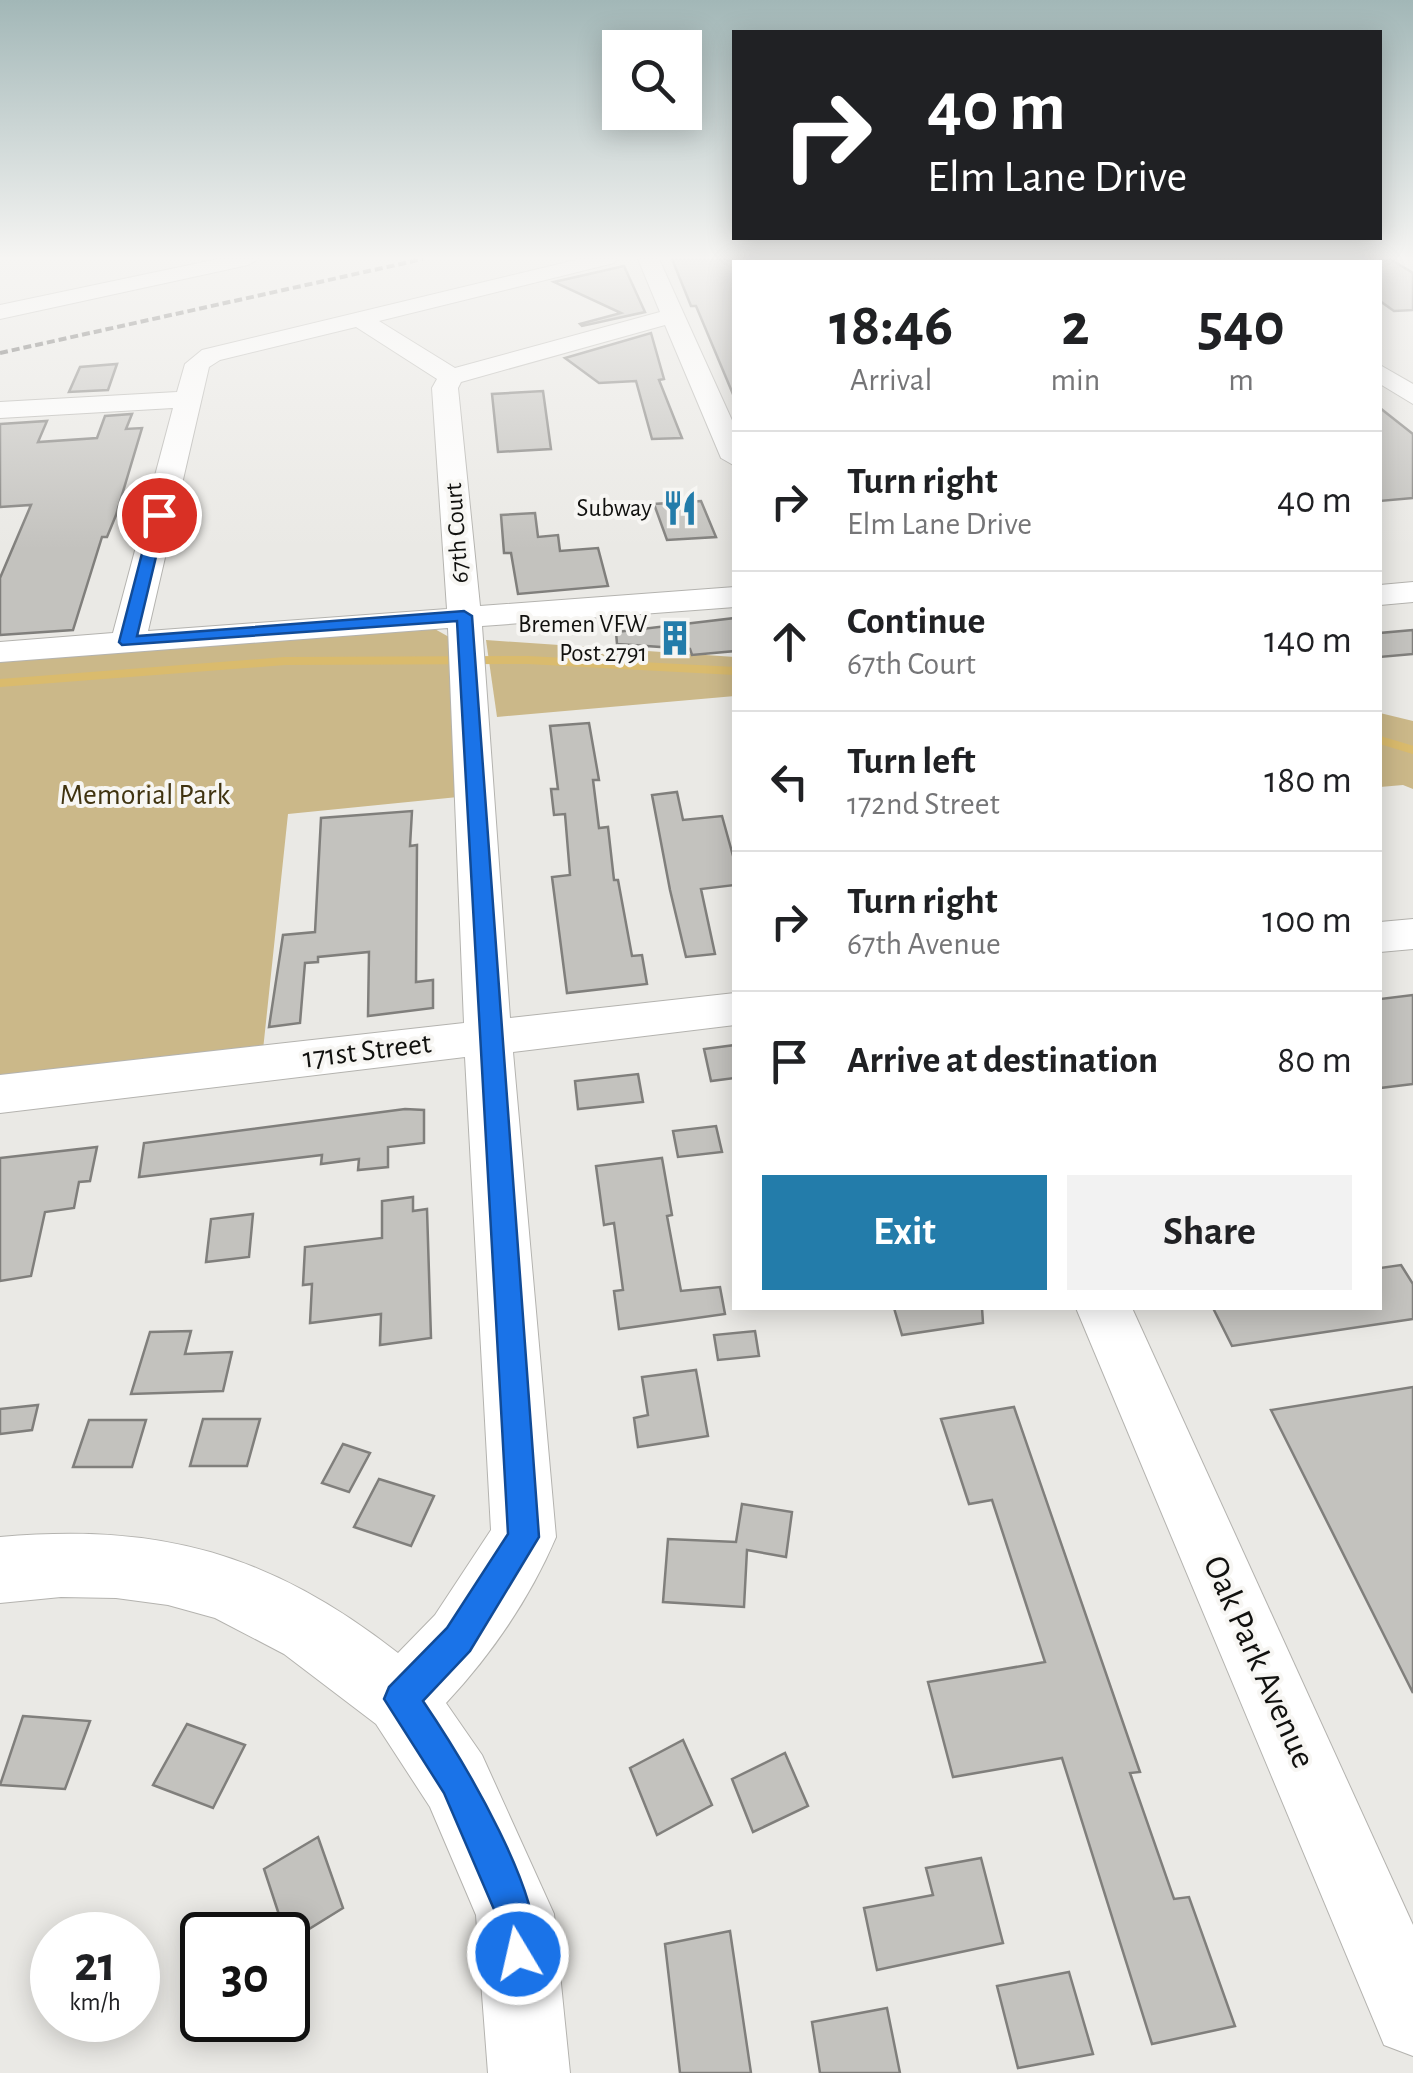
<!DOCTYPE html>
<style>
body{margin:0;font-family:"Alegreya Sans",sans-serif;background:#f2f2f2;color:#202124;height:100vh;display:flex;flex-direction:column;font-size:38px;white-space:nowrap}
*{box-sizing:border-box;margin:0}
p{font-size:32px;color:#757577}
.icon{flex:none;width:55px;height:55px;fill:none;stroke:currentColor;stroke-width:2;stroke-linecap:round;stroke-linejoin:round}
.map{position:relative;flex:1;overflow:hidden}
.sheet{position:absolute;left:732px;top:260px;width:650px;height:1050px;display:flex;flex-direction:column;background:#fff;border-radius:0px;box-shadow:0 5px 25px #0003}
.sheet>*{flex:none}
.top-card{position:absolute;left:732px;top:30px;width:650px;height:210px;border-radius:0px;box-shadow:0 5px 25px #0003;background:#202124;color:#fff;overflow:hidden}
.buttons{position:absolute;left:602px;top:30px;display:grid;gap:20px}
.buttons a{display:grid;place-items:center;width:100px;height:100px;border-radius:0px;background:#fff;box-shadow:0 5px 25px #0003;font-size:50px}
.speed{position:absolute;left:30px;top:1912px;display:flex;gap:20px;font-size:50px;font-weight:700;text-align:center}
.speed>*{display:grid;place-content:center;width:130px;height:130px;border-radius:50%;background:#fff;box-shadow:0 5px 25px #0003;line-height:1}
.speed small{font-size:25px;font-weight:400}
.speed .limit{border:5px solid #111;border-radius:15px;background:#fff;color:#111}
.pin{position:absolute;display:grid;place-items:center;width:85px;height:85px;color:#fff;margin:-42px;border:5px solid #fff;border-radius:50%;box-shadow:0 2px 10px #0007}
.me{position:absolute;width:110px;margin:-55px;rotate:351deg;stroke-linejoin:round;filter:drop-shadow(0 0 8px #0008)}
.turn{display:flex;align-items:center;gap:35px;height:210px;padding:0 30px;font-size:45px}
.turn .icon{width:130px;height:130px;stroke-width:2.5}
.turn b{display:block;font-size:70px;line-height:85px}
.eta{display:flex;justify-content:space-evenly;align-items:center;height:170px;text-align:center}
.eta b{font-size:60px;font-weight:700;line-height:70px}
.button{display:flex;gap:20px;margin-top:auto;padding:20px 30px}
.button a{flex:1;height:115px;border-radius:0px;background:#237caa;color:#fff;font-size:40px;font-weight:700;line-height:115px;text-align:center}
.button a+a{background:#f2f2f2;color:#202124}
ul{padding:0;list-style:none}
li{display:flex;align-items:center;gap:30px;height:140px;padding:0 30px;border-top:2px solid #e0e0e0}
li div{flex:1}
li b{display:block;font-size:38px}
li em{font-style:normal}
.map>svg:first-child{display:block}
.green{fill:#cbb889}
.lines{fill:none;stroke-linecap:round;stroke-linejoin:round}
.stream{stroke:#dabb6d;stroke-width:8}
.building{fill:#c3c2be;stroke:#807f7c;stroke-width:2.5}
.minor-casing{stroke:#b4b3af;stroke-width:2}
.minor{fill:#fff;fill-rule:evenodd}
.rail{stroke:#535250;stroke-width:4;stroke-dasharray:8 4;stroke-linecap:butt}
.route{fill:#1a73e8;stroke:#114b97;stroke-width:2.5}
.labels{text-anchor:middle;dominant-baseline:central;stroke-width:8;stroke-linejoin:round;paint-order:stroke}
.far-poi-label{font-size:25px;fill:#11110f;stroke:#f7f6f3;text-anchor:end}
.far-street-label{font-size:25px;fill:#11110f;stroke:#f7f6f3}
.park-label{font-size:30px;fill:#403310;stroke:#f7f6f3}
.street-label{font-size:30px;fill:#11110f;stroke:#f7f6f3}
.near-street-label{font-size:35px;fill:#11110f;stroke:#f7f6f3}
</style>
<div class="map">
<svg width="1413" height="2073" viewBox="0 0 1413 2073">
<rect width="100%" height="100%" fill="#eae9e5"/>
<g class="green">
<polygon points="433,628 449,637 458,797 288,814 263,1050 0,1081 0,661"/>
<polygon points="486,640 735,657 735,696 497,717"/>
<polygon points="1380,713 1413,721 1413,789 1403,785 1380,787"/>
</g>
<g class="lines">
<g class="stream">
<polyline points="0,683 285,661 528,660 735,671"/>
<polyline points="1380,740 1413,750"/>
</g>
</g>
<g class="building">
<polygon points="672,259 735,259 735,399 696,306 691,306"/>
<polygon points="1380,259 1390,259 1413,273 1413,310 1394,311 1380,301"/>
<polygon points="624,266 645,312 582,326 580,324 621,313 554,282"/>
<polygon points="651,333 664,379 659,380 682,438 652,439 636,381 599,383 565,358"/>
<polygon points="117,364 108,390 69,392 80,367"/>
<polygon points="543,391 551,449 498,452 492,394"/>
<polygon points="1380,408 1413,434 1413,498 1380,501"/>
<polygon points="132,414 126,429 142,428 116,515 107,537 102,537 73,630 0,635 0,578 31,505 0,507 0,424 47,421 38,442 97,438 105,416"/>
<polygon points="701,501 716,537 667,540 654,504"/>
<polygon points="535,513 538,537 558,535 560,551 598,548 608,586 518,594 511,553 504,553 501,515"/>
<polygon points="735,618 735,651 692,655 690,649 617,644 616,632"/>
<polygon points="1413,630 1413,654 1380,657 1380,633"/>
<polygon points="589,723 599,780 593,780 599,828 608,827 614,880 618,880 632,956 642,955 647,984 567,993 552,877 570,875 565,814 554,815 551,789 558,789 550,726"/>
<polygon points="677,792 683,820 722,816 735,863 735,885 701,889 715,954 686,957 670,890 652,795"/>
<polygon points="412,811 410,846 417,845 416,982 433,980 433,1008 368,1016 369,952 318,957 318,962 305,963 300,1023 269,1027 283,935 315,932 321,818"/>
<polygon points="1413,995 1413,1084 1380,1088 1380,999"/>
<polygon points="735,1045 735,1078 711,1081 704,1049"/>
<polygon points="638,1074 643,1102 578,1109 575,1081"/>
<polygon points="405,1109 424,1110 424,1143 388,1147 388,1167 358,1170 359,1159 321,1164 322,1155 139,1177 144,1143"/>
<polygon points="716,1126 722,1152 678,1157 673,1131"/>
<polygon points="97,1147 90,1181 79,1182 74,1208 45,1212 31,1276 0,1281 0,1158"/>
<polygon points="662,1158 672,1215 667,1216 681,1291 720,1287 725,1314 619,1329 614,1291 623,1290 614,1223 604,1225 596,1166"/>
<polygon points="413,1197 413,1211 427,1209 431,1338 380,1345 381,1314 310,1323 312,1284 303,1285 305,1247 382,1238 382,1201"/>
<polygon points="253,1214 249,1257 206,1262 211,1219"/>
<polygon points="1401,1265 1413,1284 1413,1319 1232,1346 1213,1308 1380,1308 1380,1268"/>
<polygon points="894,1308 982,1308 983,1323 902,1335"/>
<polygon points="191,1331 185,1354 232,1352 223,1391 131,1394 150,1332"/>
<polygon points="755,1331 759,1356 718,1360 714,1335"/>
<polygon points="696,1370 708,1436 638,1447 634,1418 648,1415 642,1377"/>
<polygon points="1413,1387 1413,1693 1271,1410"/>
<polygon points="38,1405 32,1430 0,1434 0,1409"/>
<polygon points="1014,1407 1140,1772 1130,1773 1174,1899 1189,1897 1235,2026 1152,2044 1062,1758 953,1777 928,1682 1045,1662 992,1500 969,1504 941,1419"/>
<polygon points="203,1419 260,1419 247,1466 190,1466"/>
<polygon points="89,1420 146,1420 132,1467 73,1467"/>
<polygon points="343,1444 370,1453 349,1492 322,1483"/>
<polygon points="379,1479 434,1496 411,1546 354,1527"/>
<polygon points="742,1504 792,1512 786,1557 747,1550 744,1607 663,1602 668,1539 736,1542"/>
<polygon points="23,1716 90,1721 65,1789 0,1785"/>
<polygon points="187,1724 245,1745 213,1808 153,1785"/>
<polygon points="683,1740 712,1805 657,1835 630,1768"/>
<polygon points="785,1753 808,1806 753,1832 732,1779"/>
<polygon points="318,1837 343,1908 288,1942 264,1869"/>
<polygon points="981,1858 1003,1943 877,1970 864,1908 933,1895 926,1868"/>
<polygon points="730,1931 751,2073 680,2073 665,1944"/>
<polygon points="1069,1972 1093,2054 1018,2068 997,1986"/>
<polygon points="887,2008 900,2073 820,2073 812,2022"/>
</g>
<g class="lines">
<defs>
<g id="minor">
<polygon points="218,259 258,259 248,265 0,319 0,305"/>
<path d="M580,259h37l-3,4 -235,58 76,47 205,-56 -22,-53h21l76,168v39l-14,-8 -56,-133 -204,57 -3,6 22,218 255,-19v20l-253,19 28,392 225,-25v32l-222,27 43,485c-26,61 -65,118 -110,166l36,52 72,159 16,159h-82l-12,-158 -46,-108 -54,-83 -92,-70 -69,-36 -47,-13 -52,-7 -55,-1 -61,6v-66c161,-14 269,16 398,116l37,-38 56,-85 -26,-473 -465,56v-38l464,-52 -16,-395 -448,34v-20l113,-9 60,-225 -173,10v-16l177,-10 8,-28 17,-14zM356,327l81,52 -5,9 15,221 -299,22 61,-264 11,-7z"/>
<polygon points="925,259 947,259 949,262 927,262"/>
<polygon points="1217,259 1240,259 1242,262 1219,262"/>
<polygon points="1380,365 1413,384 1413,404 1380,384"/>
<polygon points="1413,582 1413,602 1380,605 1380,585"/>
<polygon points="1413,919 1413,949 1380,952 1380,922"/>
<polygon points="1076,1308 1132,1308 1413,1925 1413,2056 1384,2045"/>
</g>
</defs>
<use href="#minor" class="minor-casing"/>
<use href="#minor" class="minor"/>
<polyline class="rail" points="0,353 423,259"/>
</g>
<linearGradient id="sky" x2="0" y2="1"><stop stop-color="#a2b7b7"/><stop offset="0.47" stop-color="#f6f5f3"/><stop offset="1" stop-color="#f6f5f3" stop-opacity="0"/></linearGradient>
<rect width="1413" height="549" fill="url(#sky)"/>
<path class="route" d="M159,510l7,5 -29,121 327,-25 8,5 67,921 -69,114 -47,50c34,50 133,208 109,266l-14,5 -13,-5 -6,-13 -3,-40 -52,-121 -60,-94 5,-12 58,-59 61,-94 -51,-913 -335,24 -3,-3 33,-127z"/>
<defs>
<symbol id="restaurant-bare" viewBox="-9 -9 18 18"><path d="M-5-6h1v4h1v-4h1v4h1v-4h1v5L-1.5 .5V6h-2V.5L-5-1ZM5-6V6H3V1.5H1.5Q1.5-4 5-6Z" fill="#237caa" stroke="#f7f6f3" stroke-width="2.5" paint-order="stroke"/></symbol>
<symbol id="building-bare" viewBox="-9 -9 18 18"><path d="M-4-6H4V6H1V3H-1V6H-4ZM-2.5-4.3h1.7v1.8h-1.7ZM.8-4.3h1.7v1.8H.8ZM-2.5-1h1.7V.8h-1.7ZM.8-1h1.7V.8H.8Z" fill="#237caa" stroke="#f7f6f3" stroke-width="2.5" paint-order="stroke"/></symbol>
</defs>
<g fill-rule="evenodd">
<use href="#restaurant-bare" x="655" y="483" width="50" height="50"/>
<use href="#building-bare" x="650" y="613" width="50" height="50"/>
</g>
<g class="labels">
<g class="far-poi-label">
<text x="652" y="508">Subway</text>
<text x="647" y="624">Bremen VFW<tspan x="647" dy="29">Post 2791</tspan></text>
</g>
<g class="far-street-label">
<text transform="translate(457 533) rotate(-94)">67th Court</text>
</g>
<g class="park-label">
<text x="145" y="795">Memorial Park</text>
</g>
<g class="street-label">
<text transform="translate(367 1051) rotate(-7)">171st Street</text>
</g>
<g class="near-street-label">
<text transform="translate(1259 1662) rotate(66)">Oak Park Avenue</text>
</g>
</g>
</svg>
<div class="buttons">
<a><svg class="icon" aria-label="search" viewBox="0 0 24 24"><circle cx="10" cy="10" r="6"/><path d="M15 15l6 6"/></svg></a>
</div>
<div class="speed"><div>21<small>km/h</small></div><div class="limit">30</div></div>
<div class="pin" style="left:159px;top:515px;background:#d93025"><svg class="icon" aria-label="arrive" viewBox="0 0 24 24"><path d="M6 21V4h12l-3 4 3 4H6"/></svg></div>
<svg class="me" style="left:518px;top:1954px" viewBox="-20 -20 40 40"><circle r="17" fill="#1a73e8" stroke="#fff" stroke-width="3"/><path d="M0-11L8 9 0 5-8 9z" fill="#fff"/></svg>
<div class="top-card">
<div class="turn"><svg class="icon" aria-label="right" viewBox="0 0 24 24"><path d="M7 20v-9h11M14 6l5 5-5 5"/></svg><div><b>40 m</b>Elm Lane Drive</div></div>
</div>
<section class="sheet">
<div class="eta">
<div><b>18:46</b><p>Arrival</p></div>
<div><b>2</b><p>min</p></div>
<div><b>540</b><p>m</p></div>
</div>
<ul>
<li><svg class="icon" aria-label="right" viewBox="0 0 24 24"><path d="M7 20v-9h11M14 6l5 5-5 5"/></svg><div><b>Turn right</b><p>Elm Lane Drive</p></div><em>40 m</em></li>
<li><svg class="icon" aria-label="ahead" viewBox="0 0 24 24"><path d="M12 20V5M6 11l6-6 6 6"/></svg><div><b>Continue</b><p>67th Court</p></div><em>140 m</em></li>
<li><svg class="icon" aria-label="left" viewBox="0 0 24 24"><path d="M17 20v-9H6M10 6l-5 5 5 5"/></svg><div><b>Turn left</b><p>172nd Street</p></div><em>180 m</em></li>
<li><svg class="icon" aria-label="right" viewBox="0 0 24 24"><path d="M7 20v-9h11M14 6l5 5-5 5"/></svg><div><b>Turn right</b><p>67th Avenue</p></div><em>100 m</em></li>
<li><svg class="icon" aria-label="arrive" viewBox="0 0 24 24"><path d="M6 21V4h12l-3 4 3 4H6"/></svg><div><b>Arrive at destination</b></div><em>80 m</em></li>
</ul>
<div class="button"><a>Exit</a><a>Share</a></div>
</section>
</div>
